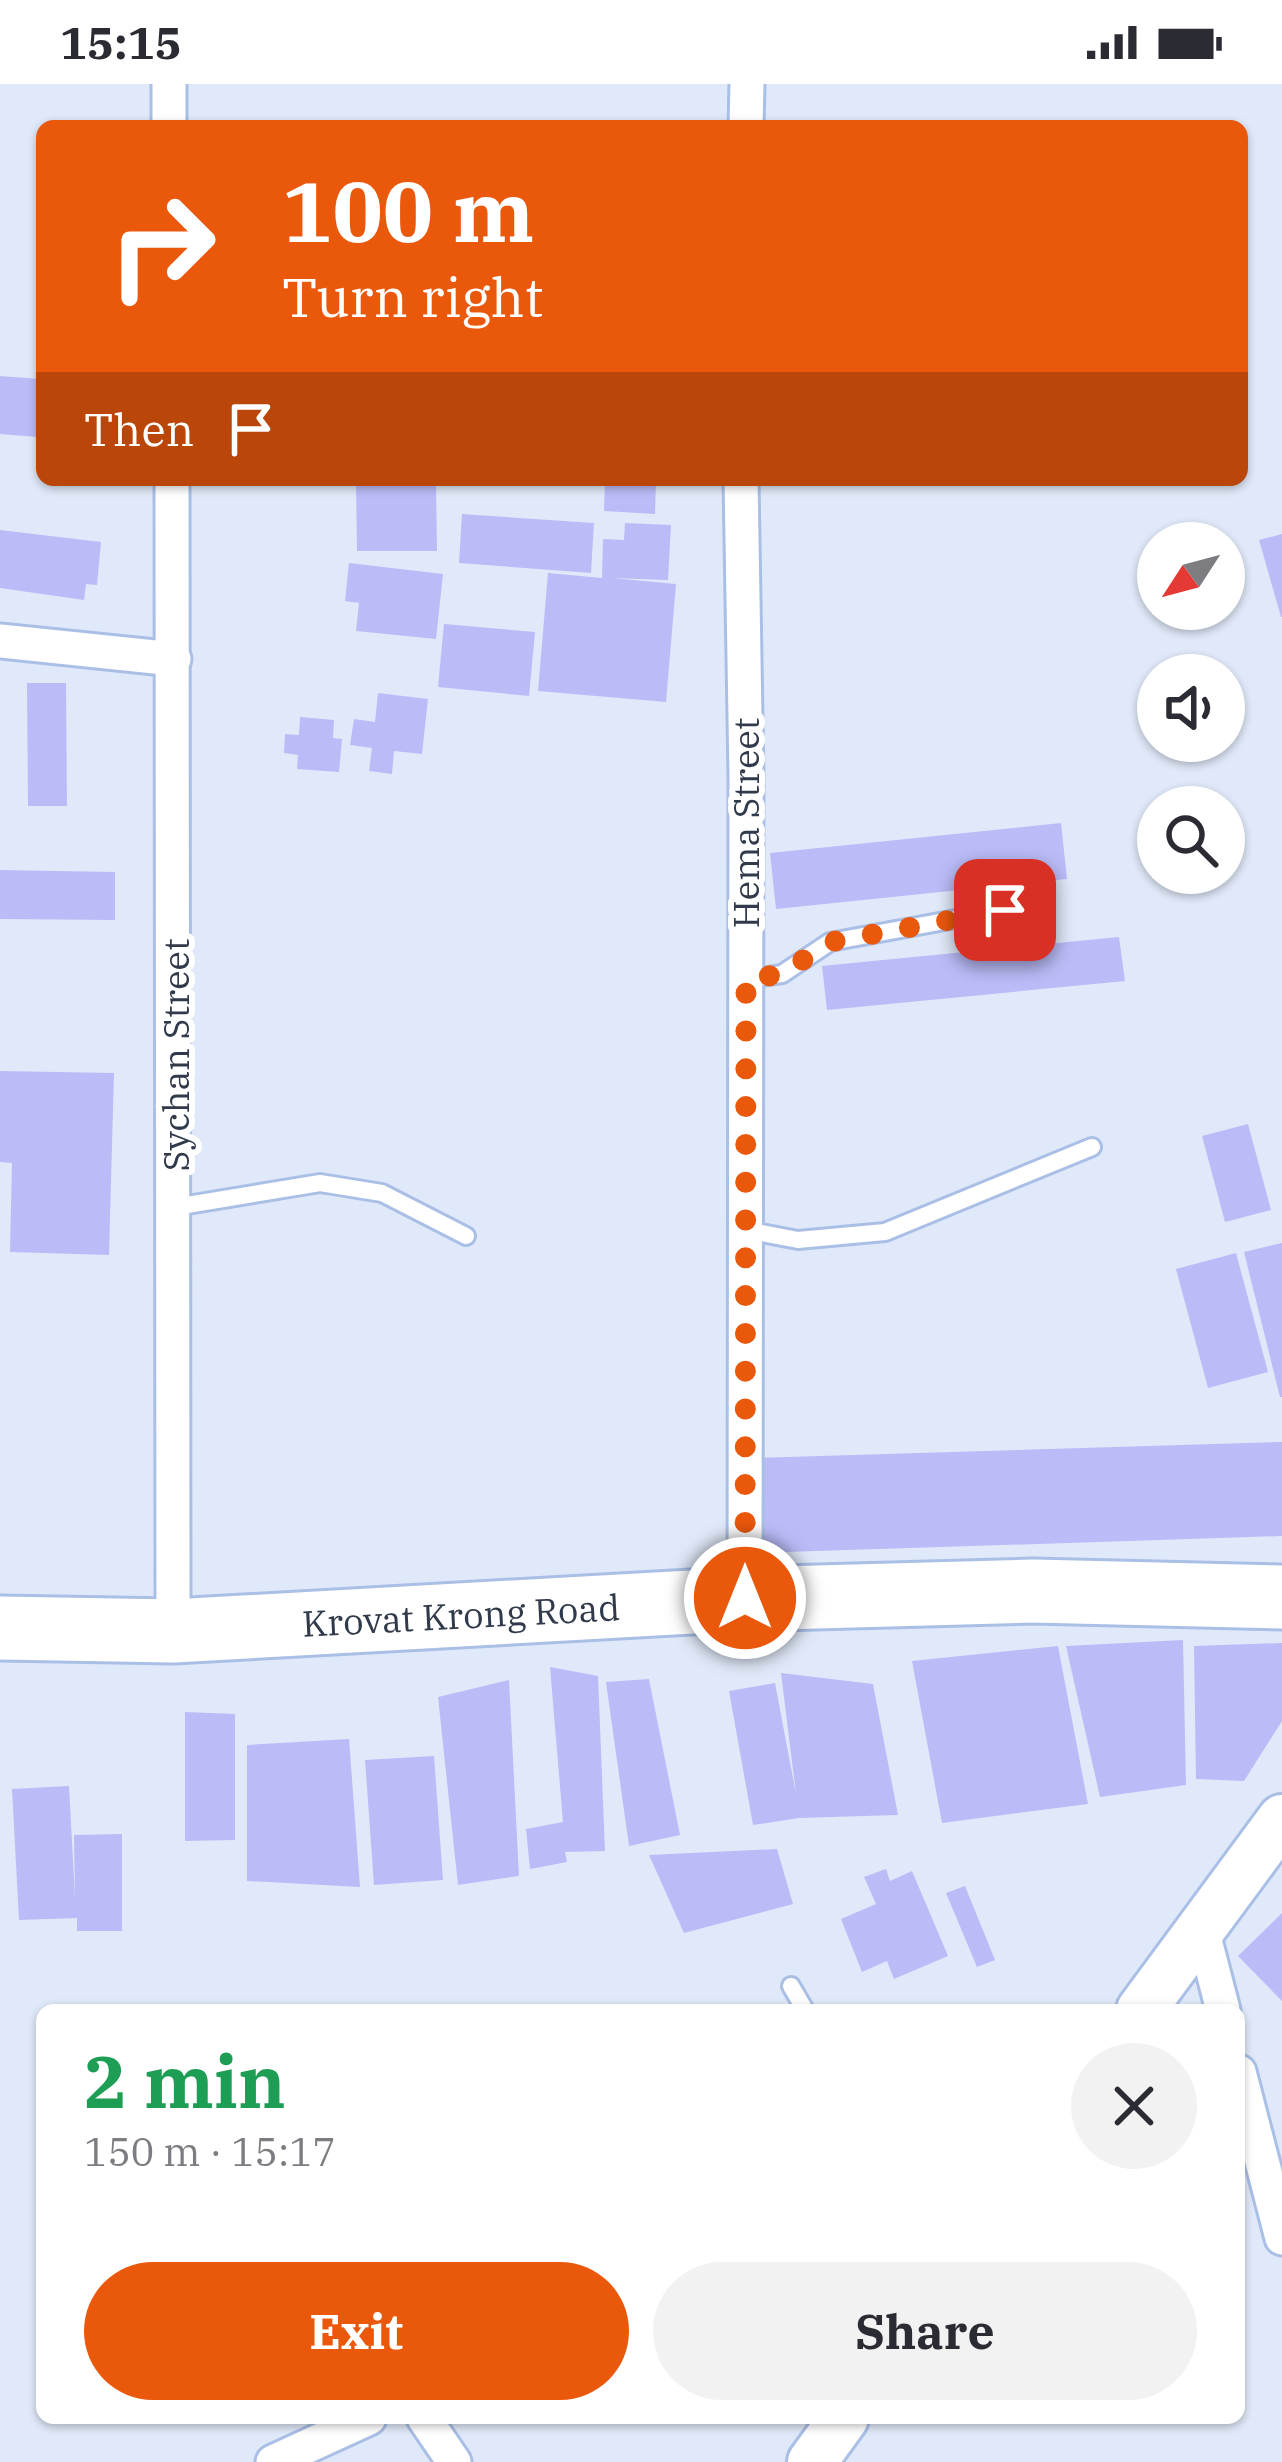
<!DOCTYPE html>
<meta charset="utf-8">
<style>
body{margin:0;font-family:"IBM Plex Serif",serif;background:#f2f2f3;color:#2b2b33;height:100vh;display:flex;flex-direction:column;font-size:45px;white-space:nowrap}
*{box-sizing:border-box;margin:0}
p{font-size:39px;color:#7c7c81}
.icon{flex:none;width:66px;height:66px;fill:none;stroke:currentColor;stroke-width:2;stroke-linecap:round;stroke-linejoin:round}
.map{position:relative;flex:1;overflow:hidden}
.sheet{position:absolute;left:36px;top:1920px;width:1209px;height:420px;display:flex;flex-direction:column;background:#fff;border-radius:18px;box-shadow:0 3px 9px #0004}
.sheet>*{flex:none}
.guide{position:absolute;left:36px;top:36px;width:1212px;height:366px;border-radius:18px;box-shadow:0 3px 9px #0004;background:#ea580c;color:#fff;overflow:hidden}
.needle{width:78px;rotate:234deg}
.controls{position:absolute;left:1137px;top:438px;display:grid;gap:24px}
.controls a{display:grid;place-items:center;width:108px;height:108px;border-radius:50%;background:#fff;box-shadow:0 3px 9px #0004;font-size:60px}
.pin{position:absolute;display:grid;place-items:center;width:102px;height:102px;color:#fff;margin:-51px;border-radius:24px;box-shadow:0 6px 18px #0006}
.me{position:absolute;width:132px;margin:-66px;rotate:0deg;stroke-linejoin:round;filter:drop-shadow(0 0 9px #0008)}
.turn{display:flex;align-items:center;gap:42px;height:252px;padding:0 48px;font-size:54px}
.turn .icon{width:156px;height:156px;stroke-width:2.5}
.turn b{display:block;font-size:84px;line-height:102px}
.then{display:flex;align-items:center;height:114px;padding:0 48px;background:#0003;gap:24px;font-size:45px}
.round{display:grid;place-items:center;flex:none;width:126px;height:126px;border-radius:63px;background:#f2f2f3}
.headline{display:flex;align-items:center;justify-content:space-between;height:204px;padding:0 48px}
h1{font-size:72px;font-weight:700;line-height:90px;color:#1e9e55}
.cta{display:flex;gap:24px;margin-top:auto;padding:24px 48px}
.cta a{flex:1;height:138px;border-radius:72px;background:#ea580c;color:#fff;font-size:48px;font-weight:700;line-height:138px;text-align:center}
.cta a+a{background:#f2f2f3;color:#2b2b33}
.status{display:flex;justify-content:space-between;align-items:center;height:84px;padding:0 60px;background:#fff;direction:ltr}
.status svg{height:33px;fill:currentColor}
.map>svg:first-child{display:block}
.building{fill:#babcf8}
.lines{fill:none;stroke-linecap:round;stroke-linejoin:round}
.lane-casing{stroke:#aabfe6;stroke-width:22}
.street-casing{stroke:#aabfe6;stroke-width:39}
.secondary-casing{stroke:#aabfe6;stroke-width:54}
.highway-casing{stroke:#aabfe6;stroke-width:69}
.lane{stroke:#fff;stroke-width:16}
.street{stroke:#fff;stroke-width:33}
.secondary{stroke:#fff;stroke-width:48}
.highway{stroke:#fff;stroke-width:63}
.route{stroke:#ea580c;stroke-width:21;stroke-dasharray:0 37.8}
.labels{text-anchor:middle;dominant-baseline:central;stroke-width:12;stroke-linejoin:round;paint-order:stroke}
.street-label{font-size:36px;fill:#313a4a;stroke:#fff}
</style>
<div class="status"><b>15:15</b><svg viewBox="0 0 49 12"><path d="M0 12V9h3v3zM5 12V6h3v6zM10 12V3h3v9zM15 12V0h3v12zM26 1h20v11H26zM47 4h2v5h-2z"/></svg></div>
<div class="map">
<svg width="1282" height="2378" viewBox="0 0 1282 2378">
<rect width="100%" height="100%" fill="#e0e9f9"/>
<g class="building">
<polygon points="0,292 41,295 38,353 0,350"/>
<polygon points="356,396 436,396 437,467 357,467"/>
<polygon points="605,396 656,396 655,430 604,427"/>
<polygon points="462,430 594,439 591,489 459,479"/>
<polygon points="625,439 671,441 668,496 612,494 676,500 666,618 538,607 548,489 602,494 603,455 624,456"/>
<polygon points="0,446 101,458 97,501 86,500 84,516 0,504"/>
<polygon points="1282,450 1282,533 1281,533 1259,456"/>
<polygon points="349,479 443,490 436,555 356,547 359,519 345,517"/>
<polygon points="444,540 535,548 529,612 438,603"/>
<polygon points="27,599 66,599 67,722 28,722"/>
<polygon points="378,609 428,615 422,670 394,667 392,690 369,687 372,664 350,661 354,635 375,638"/>
<polygon points="300,633 334,636 333,654 342,655 339,688 297,685 298,671 284,669 285,650 299,651"/>
<polygon points="1061,739 1067,795 776,825 770,769"/>
<polygon points="0,786 115,788 115,836 0,835"/>
<polygon points="1119,853 1125,897 827,926 822,882"/>
<polygon points="0,987 114,989 109,1171 10,1168 12,1079 0,1078"/>
<polygon points="1248,1040 1271,1126 1225,1138 1202,1052"/>
<polygon points="1282,1159 1282,1313 1280,1313 1244,1168"/>
<polygon points="1236,1169 1268,1288 1208,1304 1176,1185"/>
<polygon points="1282,1358 1282,1452 758,1469 755,1374"/>
<polygon points="1183,1556 1186,1701 1100,1713 1066,1562"/>
<polygon points="1282,1559 1282,1637 1244,1697 1196,1695 1194,1562"/>
<polygon points="1058,1562 1088,1720 942,1739 912,1577"/>
<polygon points="550,1583 598,1592 605,1767 565,1768 567,1778 530,1785 526,1745 563,1738"/>
<polygon points="781,1589 873,1600 898,1731 799,1734 753,1741 729,1607 775,1599 796,1710"/>
<polygon points="649,1595 680,1751 629,1762 606,1598"/>
<polygon points="509,1596 519,1792 458,1801 438,1613"/>
<polygon points="185,1628 235,1630 235,1756 185,1757"/>
<polygon points="349,1655 360,1803 247,1797 247,1661"/>
<polygon points="434,1672 443,1796 374,1801 365,1676"/>
<polygon points="69,1702 75,1814 74,1751 122,1750 122,1847 77,1847 77,1834 19,1836 12,1705"/>
<polygon points="777,1765 793,1820 684,1849 649,1771"/>
<polygon points="886,1785 890,1797 912,1787 948,1872 894,1895 887,1877 862,1888 841,1835 876,1820 864,1793"/>
<polygon points="965,1802 995,1876 977,1883 946,1809"/>
<polygon points="1282,1829 1282,1917 1238,1872"/>
</g>
<g class="lines">
<defs>
<g id="lane">
<polyline points="746,895 782,890 830,858 1005,826"/>
<polyline points="175,1123 320,1099 382,1109 466,1152"/>
<polyline points="746,1146 798,1156 885,1148 1092,1063"/>
<polyline points="791,1902 805,1926"/>
</g>
<g id="street">
<polyline points="169,0 169,42"/>
<polyline points="746,42 747,0"/>
<polyline points="172,396 173,1547"/>
<polyline points="741,396 746,693 745,1515"/>
<polyline points="0,557 174,575"/>
<polyline points="1202,1845 1223,1926"/>
<polyline points="1239,1988 1282,2154"/>
<polyline points="424,2334 454,2378"/>
<polyline points="273,2378 369,2334"/>
</g>
<g id="secondary">
<polyline points="1141,1926 1282,1735"/>
<polyline points="812,2378 844,2334"/>
</g>
<polyline id="highway" points="0,1544 173,1547 745,1515 1033,1507 1282,1513"/>
</defs>
<use href="#lane" class="lane-casing"/>
<use href="#street" class="street-casing"/>
<use href="#secondary" class="secondary-casing"/>
<use href="#highway" class="highway-casing"/>
<use href="#lane" class="lane"/>
<use href="#street" class="street"/>
<use href="#secondary" class="secondary"/>
<use href="#highway" class="highway"/>
</g>
<g class="lines">
<polyline class="route" points="745,1514 746,895 782,890 830,858 1005,826"/>
</g>
<g class="labels">
<g class="street-label">
<text transform="translate(745 739) rotate(-90)">Hema Street</text>
<text transform="translate(175 971) rotate(-90)">Sychan Street</text>
<text transform="translate(461 1531) rotate(-3)">Krovat Krong Road</text>
</g>
</g>
</svg>
<div class="controls">
<a><svg class="needle" viewBox="-14 -14 28 28"><path d="M0-13l5 13h-10z" fill="#e53935"/><path d="M0 13l5-13h-10z" fill="#7c7c81"/></svg></a>
<a><svg class="icon" aria-label="sound" viewBox="0 0 24 24"><path d="M4 9h4l5-4v14l-5-4H4zM17 9q2 3 0 6"/></svg></a>
<a><svg class="icon" aria-label="search" viewBox="0 0 24 24"><circle cx="10" cy="10" r="6"/><path d="M15 15l6 6"/></svg></a>
</div>
<div class="pin" style="left:1005px;top:826px;background:#d93025"><svg class="icon" aria-label="arrive" viewBox="0 0 24 24"><path d="M6 21V4h12l-3 4 3 4H6"/></svg></div>
<svg class="me" style="left:745px;top:1514px" viewBox="-20 -20 40 40"><circle r="17" fill="#ea580c" stroke="#fff" stroke-width="3"/><path d="M0-11L8 9 0 5-8 9z" fill="#fff"/></svg>
<div class="guide">
<div class="turn"><svg class="icon" aria-label="right" viewBox="0 0 24 24"><path d="M7 20v-9h11M14 6l5 5-5 5"/></svg><div><b>100 m</b>Turn right</div></div>
<div class="then">Then<svg class="icon" aria-label="arrive" viewBox="0 0 24 24"><path d="M6 21V4h12l-3 4 3 4H6"/></svg></div>
</div>
<section class="sheet">
<div class="headline"><div><h1>2 min</h1><p>150 m · 15:17</p></div><a class="round"><svg class="icon" aria-label="close" viewBox="0 0 24 24"><path d="M6 6l12 12M18 6L6 18"/></svg></a></div>
<div class="cta"><a>Exit</a><a>Share</a></div>
</section>
</div>
